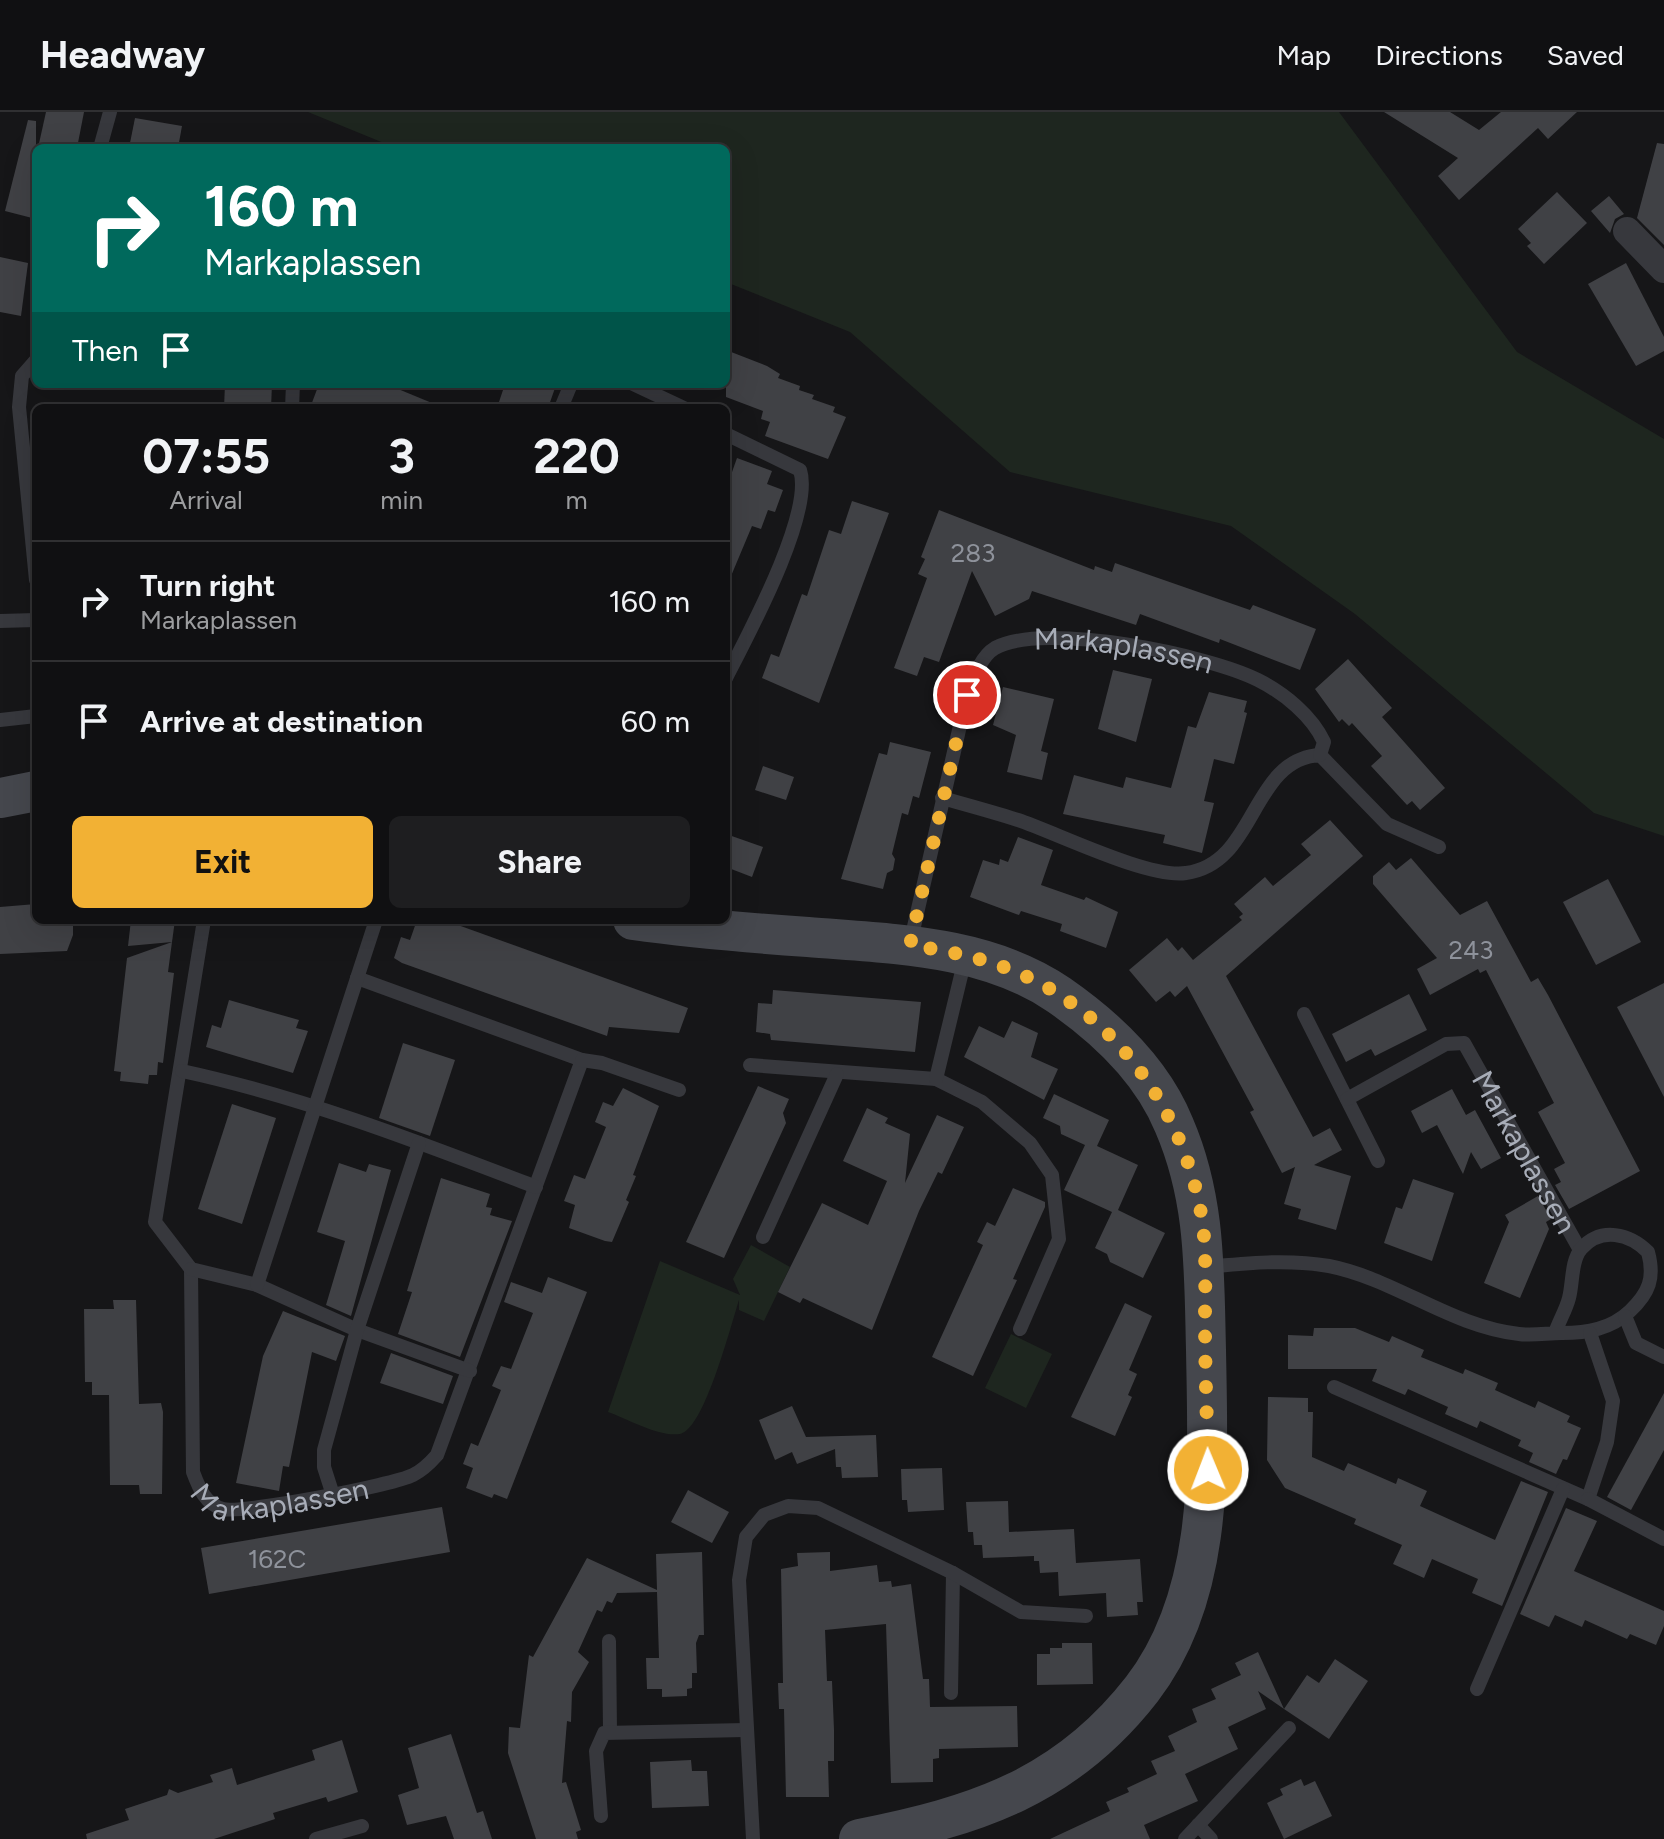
<!DOCTYPE html>
<style>
body{margin:0;font-family:Figtree,sans-serif;background:#1e1e20;color:#f1f3f6;height:100vh;display:flex;flex-direction:column;font-size:30px;white-space:nowrap}
*{box-sizing:border-box;margin:0}
p{font-size:26px;color:#9c9d9f}
.icon{flex:none;width:44px;height:44px;fill:none;stroke:currentColor;stroke-width:2;stroke-linecap:round;stroke-linejoin:round}
.map{position:relative;flex:1;overflow:hidden}
.panel{position:absolute;left:32px;top:292px;width:698px;height:520px;display:flex;flex-direction:column;background:#101012;border-radius:12px;box-shadow:0 8px 32px #0002,0 0 0 2px #303032}
.panel>*{flex:none}
.banner{position:absolute;left:32px;top:32px;width:698px;height:244px;border-radius:12px;box-shadow:0 8px 32px #0002,0 0 0 2px #303032;background:#00695c;color:#fff;overflow:hidden}
.pin{position:absolute;display:grid;place-items:center;width:68px;height:68px;color:#fff;margin:-34px;border:4px solid #fff;border-radius:50%;box-shadow:0 2px 8px #0007}
.me{position:absolute;width:88px;margin:-44px;rotate:359deg;stroke-linejoin:round;filter:drop-shadow(0 0 6px #0008)}
.turn{display:flex;align-items:center;gap:28px;height:168px;padding:0 40px;font-size:36px}
.turn .icon{width:104px;height:104px;stroke-width:2.5}
.turn b{display:block;font-size:56px;line-height:68px}
.then{display:flex;align-items:center;height:76px;padding:0 40px;background:#0003;gap:16px;font-size:30px}
.eta{display:flex;justify-content:space-evenly;align-items:center;height:136px;text-align:center}
.eta b{font-size:48px;font-weight:700;line-height:56px}
.action{display:flex;gap:16px;margin-top:auto;padding:16px 40px}
.action a{flex:1;height:92px;border-radius:12px;background:#f2b134;color:#111;font-size:32px;font-weight:700;line-height:92px;text-align:center}
.action a+a{background:#1e1e20;color:#f1f3f6}
ul{padding:0;list-style:none}
li{display:flex;align-items:center;gap:24px;height:120px;padding:0 40px;border-top:2px solid #303032}
li div{flex:1}
li b{display:block;font-size:30px}
li em{font-style:normal}
header{display:flex;align-items:center;gap:48px;box-sizing:border-box;height:112px;padding:0 40px;background:#101012;border-bottom:2px solid #303032}
header strong{font-size:38px}
nav{display:flex;gap:44px;margin-inline-start:auto;font-size:28px}
.map>svg:first-child{display:block}
.green{fill:#1e261f}
.building{fill:#404145}
.lines{fill:none;stroke-linecap:round;stroke-linejoin:round}
.lane{stroke:#37383d;stroke-width:14}
.street{stroke:#37383d;stroke-width:28}
.secondary{stroke:#45474d;stroke-width:40}
.route{stroke:#f2b134;stroke-width:14;stroke-dasharray:0 25.2}
.labels{text-anchor:middle;dominant-baseline:central;stroke-width:6;stroke-linejoin:round;paint-order:stroke}
.number-label{font-size:26px;fill:#8e929b}
.street-label{font-size:30px;fill:#a8adb8;stroke:#111113}
</style>
<header>
<strong>Headway</strong>
<nav><a>Map</a><a>Directions</a><a>Saved</a></nav>
</header>
<div class="map">
<svg width="1664" height="1727" viewBox="0 0 1664 1727">
<rect width="100%" height="100%" fill="#161618"/>
<g class="green">
<polygon points="308,0 1339,0 1517,240 1664,327 1664,724 1594,701 1355,502 1231,414 1010,360 850,220 726,170 726,36 396,36"/>
<path d="M751,1133l39,22 -26,54 -25,-11v-10c-8,25 -35,130 -59,134 -22,3 -52,-15 -72,-22l52,-151 80,34 -7,-16z"/>
<polygon points="1011,1222 1052,1242 1026,1296 985,1276"/>
</g>
<g class="building">
<polygon points="46,0 84,0 77,36 38,36"/>
<polygon points="1384,0 1450,0 1479,18 1501,0 1577,0 1548,27 1538,16 1459,88 1438,64 1458,46"/>
<polygon points="135,6 182,14 178,36 129,36"/>
<polygon points="28,8 36,9 36,107 5,99"/>
<polygon points="1657,31 1664,32 1664,133 1637,106"/>
<polygon points="1557,80 1587,111 1544,152 1527,134 1531,131 1518,117"/>
<polygon points="1609,84 1624,102 1615,107 1610,121 1591,99"/>
<polygon points="0,145 28,151 21,204 0,200"/>
<polygon points="1626,151 1664,225 1664,239 1636,254 1588,172"/>
<polygon points="726,238 767,254 780,262 778,266 800,274 799,278 814,283 812,287 835,295 833,300 846,305 828,347 765,324 770,310 761,307 763,299 726,285"/>
<polygon points="225,272 272,272 271,296 224,296"/>
<polygon points="319,272 386,272 444,296 310,296"/>
<polygon points="505,272 543,272 555,276 548,296 497,296"/>
<polygon points="737,346 772,359 767,372 783,378 775,400 768,398 761,417 752,414 726,476 726,377"/>
<polygon points="852,389 889,401 819,591 762,566 771,542 779,545 802,482 807,484 829,418 841,422"/>
<polygon points="939,398 1094,458 1095,454 1112,460 1115,451 1250,498 1253,493 1316,517 1300,558 1220,527 1219,531 1140,502 1136,513 1032,479 1029,487 995,504 972,459 939,550 924,545 917,564 894,556 927,466 918,462 925,447 921,445"/>
<polygon points="1348,547 1392,596 1382,605 1445,676 1420,698 1412,689 1407,693 1371,654 1382,644 1352,611 1349,614 1342,607 1339,610 1315,577"/>
<polygon points="1113,558 1152,567 1136,630 1098,617"/>
<polygon points="1003,575 1054,587 1041,639 1048,641 1042,668 1007,660 1016,623 993,613"/>
<polygon points="1209,580 1247,589 1244,600 1247,601 1234,652 1214,647 1204,689 1214,691 1202,741 1163,731 1165,723 1063,702 1074,663 1123,676 1126,665 1171,676 1188,614 1196,616"/>
<polygon points="890,630 931,640 919,686 913,684 908,703 902,701 892,742 895,747 893,758 887,761 883,777 841,767 879,641 887,643"/>
<polygon points="763,654 794,665 786,688 755,678"/>
<polygon points="1330,708 1363,744 1226,864 1313,1025 1330,1016 1342,1038 1314,1053 1351,1064 1336,1118 1298,1107 1301,1097 1284,1092 1295,1055 1282,1061 1250,1000 1254,998 1187,874 1175,885 1170,879 1156,890 1129,858 1167,826 1178,839 1182,835 1193,848 1242,808 1239,805 1243,802 1234,792 1265,765 1273,774 1311,743 1301,732"/>
<polygon points="726,722 763,735 752,765 726,755"/>
<polygon points="1018,725 1053,738 1041,773 1084,788 1086,785 1118,800 1106,836 1060,819 1062,812 1021,799 1019,803 970,785 983,748 999,753 1000,747 1008,750"/>
<polygon points="1411,746 1460,803 1487,789 1531,870 1538,866 1548,883 1640,1059 1569,1097 1555,1073 1561,1070 1554,1057 1565,1051 1538,1000 1554,991 1486,858 1480,861 1478,857 1430,883 1417,857 1437,846 1373,772 1373,764 1389,750 1396,758"/>
<polygon points="1608,767 1641,830 1596,853 1563,790"/>
<polygon points="36,792 36,808 73,808 73,823 67,839 0,842 0,795"/>
<polygon points="131,808 175,808 172,830 128,834"/>
<polygon points="417,808 444,808 688,896 679,921 609,915 607,924 402,851 394,846 401,825 410,828"/>
<polygon points="172,830 168,860 174,861 163,951 158,950 157,963 149,963 148,972 120,969 121,960 114,959 127,846"/>
<polygon points="1664,871 1664,985 1617,895"/>
<polygon points="773,878 921,890 915,940 771,928 770,922 756,920 758,891 772,892"/>
<polygon points="1409,882 1427,918 1375,944 1371,937 1346,950 1332,922"/>
<polygon points="229,888 299,908 296,916 308,919 293,961 206,935 212,913 221,916"/>
<polygon points="1012,909 1038,921 1031,945 1058,957 1044,988 964,945 979,914 1004,926"/>
<polygon points="403,931 455,948 430,1024 379,1006"/>
<polygon points="758,974 789,987 783,1001 786,1011 724,1146 686,1130"/>
<polygon points="623,976 659,994 633,1063 636,1064 626,1088 629,1090 612,1130 605,1129 569,1116 575,1093 564,1089 574,1063 585,1067 606,1015 595,1010 603,990 613,994"/>
<polygon points="1452,977 1466,1003 1475,998 1501,1046 1481,1057 1471,1040 1463,1062 1437,1013 1422,1021 1411,999"/>
<polygon points="1054,982 1109,1008 1097,1034 1138,1053 1118,1098 1165,1121 1143,1166 1110,1150 1107,1142 1095,1136 1112,1100 1064,1078 1085,1033 1061,1022 1060,1014 1043,1006"/>
<polygon points="232,992 276,1006 242,1112 198,1097"/>
<polygon points="867,996 888,1006 885,1011 910,1022 905,1071 937,1003 964,1015 942,1062 938,1060 919,1099 872,1218 803,1186 800,1191 778,1180 822,1091 868,1113 887,1069 843,1049"/>
<polygon points="339,1051 366,1060 369,1052 391,1058 351,1204 326,1193 345,1129 317,1120"/>
<polygon points="441,1066 490,1082 486,1095 492,1096 490,1103 512,1109 460,1245 398,1222 412,1180 407,1179"/>
<polygon points="1413,1067 1454,1081 1432,1149 1384,1131 1396,1095 1402,1097"/>
<polygon points="1013,1076 1045,1090 1045,1095 1013,1167 1017,1168 973,1264 932,1245 983,1133 977,1130 987,1110 995,1114"/>
<polygon points="1538,1084 1551,1107 1546,1110 1549,1117 1520,1186 1484,1171 1509,1110 1505,1103"/>
<polygon points="548,1165 587,1180 507,1387 494,1382 492,1386 466,1376 473,1356 463,1352 471,1331 478,1334 501,1278 492,1274 501,1254 511,1257 533,1201 504,1190 511,1170 542,1181"/>
<polygon points="113,1188 136,1188 139,1292 161,1291 163,1300 162,1382 140,1382 139,1373 110,1373 109,1283 92,1283 92,1270 85,1270 84,1197 114,1197"/>
<polygon points="1125,1191 1152,1204 1129,1258 1137,1262 1128,1283 1132,1285 1115,1324 1071,1305"/>
<polygon points="283,1199 345,1224 336,1249 312,1240 289,1355 283,1354 279,1379 236,1371 263,1244"/>
<polygon points="1314,1216 1355,1216 1389,1230 1392,1224 1424,1238 1421,1245 1463,1262 1465,1257 1498,1271 1495,1278 1535,1296 1538,1289 1570,1304 1567,1310 1581,1316 1567,1348 1563,1347 1556,1362 1529,1350 1533,1341 1518,1334 1521,1328 1480,1309 1477,1316 1445,1302 1448,1295 1408,1277 1405,1283 1372,1269 1377,1257 1288,1257 1288,1223 1313,1224"/>
<polygon points="391,1241 453,1264 443,1292 380,1271"/>
<polygon points="1664,1281 1664,1338 1631,1398 1607,1385"/>
<polygon points="1268,1285 1308,1286 1308,1300 1313,1300 1312,1345 1344,1359 1348,1351 1396,1372 1398,1366 1427,1379 1420,1394 1495,1428 1521,1369 1548,1380 1502,1494 1472,1481 1478,1467 1432,1447 1424,1466 1393,1452 1402,1433 1354,1412 1356,1407 1285,1376 1267,1348"/>
<polygon points="792,1294 806,1325 876,1323 878,1365 842,1366 841,1355 836,1355 835,1337 797,1352 792,1340 775,1348 759,1308"/>
<polygon points="942,1356 944,1398 908,1400 907,1388 902,1388 901,1357"/>
<polygon points="688,1378 729,1400 712,1431 671,1410"/>
<polygon points="1008,1389 1009,1420 1074,1417 1076,1451 1140,1447 1143,1490 1137,1490 1138,1503 1107,1505 1106,1481 1059,1484 1058,1460 1040,1461 1039,1449 1034,1449 1034,1444 983,1446 982,1433 974,1433 973,1420 968,1420 966,1390"/>
<polygon points="442,1395 450,1440 209,1482 201,1436"/>
<polygon points="1566,1396 1597,1409 1574,1459 1664,1499 1664,1514 1656,1533 1630,1522 1627,1527 1585,1508 1582,1515 1555,1503 1549,1515 1520,1502"/>
<polygon points="702,1440 704,1523 699,1523 696,1531 697,1561 692,1561 692,1576 687,1577 687,1584 662,1585 662,1577 647,1577 646,1546 659,1546 657,1480 617,1481 612,1491 607,1489 602,1500 597,1498 578,1540 589,1550 572,1580 571,1610 567,1609 562,1671 566,1670 581,1718 576,1720 578,1727 536,1727 508,1641 509,1615 520,1616 529,1543 533,1545 587,1446 657,1478 656,1442"/>
<polygon points="830,1440 830,1459 877,1453 879,1470 891,1469 892,1475 911,1472 923,1567 929,1567 930,1595 1017,1594 1018,1635 939,1637 939,1646 933,1647 933,1670 891,1671 886,1512 825,1518 827,1569 832,1569 834,1618 834,1649 828,1649 829,1685 786,1685 784,1597 779,1597 778,1571 783,1571 781,1457 798,1454 797,1441"/>
<polygon points="1062,1531 1092,1531 1093,1572 1037,1573 1037,1542 1050,1542 1050,1536 1062,1536"/>
<polygon points="1258,1540 1284,1597 1258,1579 1266,1597 1228,1615 1238,1637 1185,1662 1198,1689 1144,1713 1150,1727 1050,1727 1110,1699 1106,1690 1129,1680 1127,1676 1157,1662 1151,1649 1175,1639 1168,1624 1197,1610 1192,1597 1216,1587 1211,1577 1241,1563 1235,1551"/>
<polygon points="1335,1547 1368,1569 1329,1627 1284,1597 1307,1563 1319,1571"/>
<polygon points="451,1622 477,1701 483,1699 492,1727 454,1727 446,1704 407,1713 398,1683 419,1676 408,1636"/>
<polygon points="342,1628 358,1680 328,1690 326,1685 273,1701 275,1707 214,1727 87,1727 86,1722 129,1708 125,1697 167,1683 169,1677 178,1681 213,1670 210,1663 232,1656 237,1673 315,1648 312,1638"/>
<polygon points="691,1648 692,1659 707,1659 709,1694 652,1696 650,1650"/>
<polygon points="1301,1667 1304,1674 1315,1669 1332,1704 1284,1727 1267,1691 1283,1683 1280,1677"/>
</g>
<g class="lines">
<g class="lane">
<polyline points="100,36 110,0"/>
<polyline points="36,248 22,264 19,295 36,468"/>
<polyline points="633,272 684,296"/>
<polyline points="292,296 293,272"/>
<polyline points="561,296 571,272"/>
<path d="M726,322l74,36c14,43 -52,165 -74,208"/>
<polyline points="0,509 36,508"/>
<polyline points="0,608 36,604"/>
<path d="M942,686c25,7 51,14 76,22 39,13 131,59 168,53 71,-9 64,-114 134,-118l67,69 52,23"/>
<path id="s1" d="M204,808l-49,302 36,47 2,203c6,16 12,32 30,37 19,5 170,-24 190,-34 10,-5 17,-12 24,-20l145,-395 -225,-82"/>
<path id="s2" d="M910,832l57,-249c6,-15 13,-38 28,-47 49,-27 214,7 263,32 26,13 54,36 66,62l-4,13"/>
<polyline points="1304,902 1378,1049"/>
<polyline points="582,948 602,951 679,978"/>
<polyline points="750,953 936,967 982,990 1030,1031 1052,1063 1059,1127 1020,1217"/>
<path d="M182,959c121,26 239,72 354,116"/>
<polyline points="936,967 965,847"/>
<path id="s3" d="M1347,987l99,-55 18,-1 116,207"/>
<polyline points="763,1125 837,962"/>
<path d="M1206,1155c40,-4 83,-8 123,-1 66,13 123,61 190,68 14,2 29,-1 43,-1 25,0 49,-4 68,-22 19,-18 25,-33 18,-59 -18,-18 -47,-26 -67,-3 -10,12 -8,34 -12,49 -3,12 -10,23 -14,35"/>
<polyline points="191,1157 257,1173 357,1218 470,1259"/>
<polyline points="257,1173 376,808"/>
<polyline points="1625,1204 1636,1231 1664,1245"/>
<polyline points="1334,1275 1588,1387 1607,1330 1613,1289 1590,1221"/>
<polyline points="332,1380 324,1355 324,1338 357,1218 419,1031"/>
<polyline points="1588,1387 1664,1427"/>
<polyline points="609,1529 610,1619"/>
<polyline points="1477,1577 1563,1377"/>
<polyline points="951,1581 953,1461"/>
<polyline points="601,1704 596,1639 604,1621 745,1618"/>
<polyline points="1198,1713 1211,1727"/>
<polyline points="316,1727 362,1714"/>
<polyline points="753,1727 739,1468 746,1425 764,1403 788,1394 818,1396 953,1461 1021,1500 1086,1504"/>
<polyline points="1185,1727 1289,1616"/>
</g>
<polyline class="street" points="1627,119 1664,157"/>
<g class="secondary">
<polyline points="0,686 36,679"/>
<path d="M633,808c58,8 117,13 175,17 85,7 178,8 251,58 46,32 93,76 115,130 32,74 30,146 32,225 2,113 9,244 -64,339 -76,98 -166,127 -283,150"/>
</g>
</g>
<g class="lines">
<path class="route" d="M967,583l-57,250c36,6 72,12 106,27 100,42 166,137 185,241 6,34 4,70 4,104 0,51 2,102 3,153"/>
</g>
<g class="labels">
<g class="number-label">
<text x="973" y="441">283</text>
<text x="1471" y="838">243</text>
<text x="277" y="1447">162C</text>
</g>
<g class="street-label">
<text stroke="none"><textPath href="#s2" startOffset="442">Markaplassen</textPath></text>
<text stroke="none"><textPath href="#s3" startOffset="256">Markaplassen</textPath></text>
<text stroke="none"><textPath href="#s1" startOffset="674">Markaplassen</textPath></text>
</g>
</g>
</svg>
<div class="pin" style="left:967px;top:583px;background:#d93025"><svg class="icon" aria-label="arrive" viewBox="0 0 24 24"><path d="M6 21V4h12l-3 4 3 4H6"/></svg></div>
<svg class="me" style="left:1208px;top:1358px" viewBox="-20 -20 40 40"><circle r="17" fill="#f2b134" stroke="#fff" stroke-width="3"/><path d="M0-11L8 9 0 5-8 9z" fill="#fff"/></svg>
<div class="banner">
<div class="turn"><svg class="icon" aria-label="right" viewBox="0 0 24 24"><path d="M7 20v-9h11M14 6l5 5-5 5"/></svg><div><b>160 m</b>Markaplassen</div></div>
<div class="then">Then<svg class="icon" aria-label="arrive" viewBox="0 0 24 24"><path d="M6 21V4h12l-3 4 3 4H6"/></svg></div>
</div>
<section class="panel">
<div class="eta">
<div><b>07:55</b><p>Arrival</p></div>
<div><b>3</b><p>min</p></div>
<div><b>220</b><p>m</p></div>
</div>
<ul>
<li><svg class="icon" aria-label="right" viewBox="0 0 24 24"><path d="M7 20v-9h11M14 6l5 5-5 5"/></svg><div><b>Turn right</b><p>Markaplassen</p></div><em>160 m</em></li>
<li><svg class="icon" aria-label="arrive" viewBox="0 0 24 24"><path d="M6 21V4h12l-3 4 3 4H6"/></svg><div><b>Arrive at destination</b></div><em>60 m</em></li>
</ul>
<div class="action"><a>Exit</a><a>Share</a></div>
</section>
</div>
